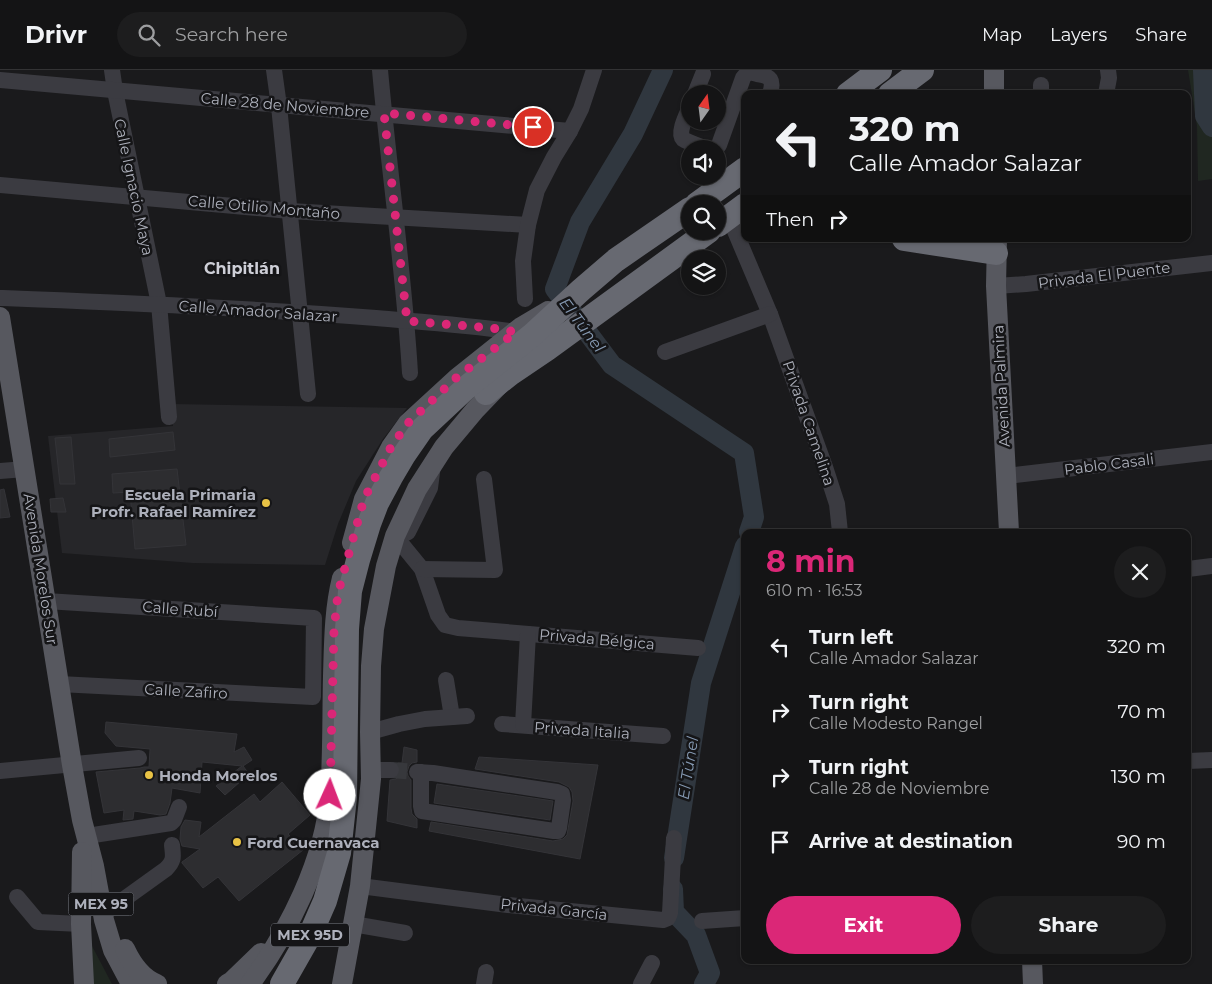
<!DOCTYPE html>
<meta charset="utf-8">
<style>
body{margin:0;font-family:Montserrat,sans-serif;background:#1d1d1e;color:#f1f3f6;height:100vh;display:flex;flex-direction:column;font-size:19px;white-space:nowrap}
*{box-sizing:border-box;margin:0}
p{font-size:16px;color:#9d9ea0}
.icon{flex:none;width:28px;height:28px;fill:none;stroke:currentColor;stroke-width:2;stroke-linecap:round;stroke-linejoin:round}
.map{position:relative;flex:1;overflow:hidden}
.side{position:absolute;left:741px;top:459px;width:450px;height:435px;display:flex;flex-direction:column;background:#141415;border-radius:10px;box-shadow:0 1px 4px #0004,0 0 0 1px #333334}
.side>*{flex:none}
.top-card{position:absolute;left:741px;top:20px;width:450px;height:152px;border-radius:10px;box-shadow:0 1px 4px #0004,0 0 0 1px #333334;background:#141415;color:#f1f3f6;overflow:hidden}
.needle{width:32px;rotate:14deg}
.buttons{position:absolute;left:681px;top:15px;display:grid;gap:10px}
.buttons a{display:grid;place-items:center;width:45px;height:45px;border-radius:50%;background:#141415;box-shadow:0 1px 4px #0004,0 0 0 1px #333334;font-size:25px}
.pin{position:absolute;display:grid;place-items:center;width:42px;height:42px;color:#fff;margin:-21px;border:2px solid #fff;border-radius:50%;box-shadow:0 1px 5px #0007}
.me{position:absolute;width:55px;margin:-28px;rotate:2deg;stroke-linejoin:round;filter:drop-shadow(0 0 4px #0008)}
.turn{display:flex;align-items:center;gap:18px;height:105px;padding:0 25px;font-size:22px}
.turn .icon{width:65px;height:65px;stroke-width:2.5}
.turn b{display:block;font-size:35px;line-height:42px}
.then{display:flex;align-items:center;height:48px;padding:0 25px;background:#0003;gap:10px;font-size:19px}
.round{display:grid;place-items:center;flex:none;width:52px;height:52px;border-radius:26px;background:#1d1d1e}
.head{display:flex;align-items:center;justify-content:space-between;height:85px;padding:0 25px}
h1{font-size:30px;font-weight:700;line-height:38px;color:#db2777}
.action{display:flex;gap:10px;margin-top:auto;padding:10px 25px}
.action a{flex:1;height:58px;border-radius:30px;background:#db2777;color:#fff;font-size:20px;font-weight:700;line-height:58px;text-align:center}
.action a+a{background:#1d1d1e;color:#f1f3f6}
ul{padding:0;list-style:none}
li{display:flex;align-items:center;gap:15px;height:65px;padding:0 25px}
li div{flex:1}
li b{display:block;font-size:19px}
li em{font-style:normal}
header{display:flex;align-items:center;gap:30px;box-sizing:border-box;height:70px;padding:0 25px;background:#141415;border-bottom:1px solid #333334}
header strong{font-size:24px}
nav{display:flex;gap:28px;margin-inline-start:auto;font-size:18px}
.search{width:350px;height:45px;background:#1d1d1e;display:flex;align-items:center;gap:12px;box-sizing:border-box;padding:0 18px;border-radius:28px;color:#9d9ea0;font-size:19px}
.map>svg:first-child{display:block}
.built{fill:#262629}
.green{fill:#202721}
.lines{fill:none;stroke-linecap:round;stroke-linejoin:round}
.river{stroke:#30373f;stroke-width:20}
.building{fill:#2d2d30;stroke:#343438}
.minor-tunnel{stroke:#37383c;stroke-width:16;stroke-dasharray:16 8;stroke-linecap:butt}
.minor{stroke:#3b3b41;stroke-width:16}
.major{stroke:#57585f;stroke-width:20}
.highway{stroke:#676971;stroke-width:24}
.route{stroke:#db2777;stroke-width:9;stroke-dasharray:0 16.2}
.poi-dot{fill:#e8c245;stroke:#151517;stroke-width:2}
.labels{text-anchor:middle;dominant-baseline:central;stroke-width:5;stroke-linejoin:round;paint-order:stroke}
.shield{fill:#151517;stroke:#7f828a;stroke-width:1}
.shield-label{font-size:14px;font-weight:bold;fill:#adb0bb}
.street-label{font-size:15px;fill:#adb0bb;stroke:#151517}
.poi-label{font-size:15px;font-weight:bold;fill:#adb0bb;stroke:#151517;text-anchor:start}
.neighbourhood-label{font-size:16px;font-weight:bold;fill:#cecfd7;stroke:#151517}
.water-label{font-size:16px;font-style:italic;fill:#869ab3;stroke:#151517}
</style>
<header>
<strong>Drivr</strong>
<div class="search"><svg class="icon" aria-label="search" viewBox="0 0 24 24"><circle cx="10" cy="10" r="6"/><path d="M15 15l6 6"/></svg>Search here</div>
<nav><a>Map</a><a>Layers</a><a>Share</a></nav>
</header>
<div class="map">
<svg width="1212" height="914" viewBox="0 0 1212 914">
<rect width="100%" height="100%" fill="#1a1a1c"/>
<polygon class="built" points="171,334 407,338 383,369 356,411 338,454 325,495 193,493 62,483 48,366 173,356"/>
<g class="green">
<polygon points="1188,0 1212,0 1212,109 1198,111 1197,56"/>
<polygon points="92,876 112,914 93,914"/>
</g>
<g class="lines">
<g class="river">
<polyline points="663,0 633,64 580,152 555,219 612,295 744,383 754,447 749,462"/>
<polyline points="1203,0 1205,46 1212,57"/>
<polyline points="674,788 701,613 745,476"/>
<polyline points="673,819 674,842 696,865 710,903 704,914"/>
</g>
</g>
<g class="building">
<polygon points="173,362 175,380 110,387 109,369"/>
<polygon points="71,367 75,414 60,414 55,368"/>
<polygon points="177,399 186,475 135,479 130,422 113,423 112,404"/>
<polygon points="4,419 10,447 0,448 0,420"/>
<polygon points="63,428 66,442 51,442 50,429"/>
<polygon points="106,652 237,664 234,682 244,677 252,690 243,696 249,704 225,725 216,716 242,696 202,692 200,723 172,718 170,733 166,744 160,745 134,741 133,749 123,750 124,740 104,743 96,702 140,698 144,697 149,697 150,679 116,676 105,663"/>
<polygon points="404,677 417,680 417,692 412,693 409,696 407,702 408,706 411,710 411,738 412,744 417,749 417,758 387,751 390,710 396,709 400,705 401,700 398,693 402,693"/>
<polygon points="479,687 598,695 580,789 429,761 431,752 553,771 563,769 567,765 573,731 572,722 569,717 559,712 475,699"/>
<polygon points="282,712 310,745 288,764 303,780 239,831 218,807 203,818 182,793 182,792 200,779 182,776 180,769 181,757 185,750 201,752 199,767 254,724 260,732"/>
<polygon points="437,714 553,731 550,750 434,733"/>
</g>
<g class="lines">
<polyline class="minor-tunnel" points="391,700 417,702"/>
<g class="minor">
<polyline points="112,0 115,21 159,234 169,347"/>
<polyline points="274,0 279,36 308,324"/>
<path d="M380,0c9,101 24,202 30,303"/>
<path d="M0,10c190,18 380,33 570,51"/>
<polyline points="1041,15 1041,24"/>
<polyline points="695,24 703,4"/>
<polyline points="1106,24 1109,8 1108,0"/>
<path d="M690,37c-3,7 -13,26 -7,32 4,3 19,8 24,10"/>
<path d="M715,79l4,-4 24,-67c4,-6 8,-6 14,-4 14,2 17,6 13,20"/>
<polyline points="0,115 290,141 528,155"/>
<polyline points="729,147 770,244 825,397 837,434 840,462"/>
<polyline points="996,216 1026,214 1212,193"/>
<path d="M0,228c125,5 251,10 376,20 46,4 93,7 140,14"/>
<polyline points="525,229 523,191 528,155 537,120 554,87 570,61 581,39 594,0"/>
<polyline points="665,282 770,244"/>
<polyline points="0,401 25,399"/>
<polyline points="1006,406 1212,382"/>
<polyline points="396,464 402,465 408,462 430,418 433,395"/>
<polyline points="395,466 422,499 438,545 445,555 458,558 698,578"/>
<polyline points="422,499 495,500 484,409"/>
<polyline points="1188,499 1212,496"/>
<polyline points="46,531 314,548 313,627 59,614"/>
<polyline points="446,610 452,647"/>
<polyline points="502,654 663,666"/>
<polyline points="523,655 528,564"/>
<polyline points="370,662 399,654 425,649 467,646"/>
<polyline points="1188,691 1212,690"/>
<polyline points="371,700 391,700"/>
<polyline points="0,701 139,688"/>
<polyline points="417,702 433,703 557,722 562,724 563,730 559,758 558,761 554,761 422,741 421,736 421,702"/>
<polyline points="87,766 171,753 174,750 179,737"/>
<polyline points="360,816 508,835 663,850 668,848 670,843 674,768"/>
<polyline points="17,827 38,852 81,854"/>
<path d="M109,840l57,-41c9,-9 7,-13 6,-24"/>
<polyline points="702,851 745,848"/>
<polyline points="353,854 405,863"/>
<polyline points="484,914 486,902"/>
<polyline points="641,914 652,893"/>
</g>
<g class="major">
<polyline points="994,0 994,24"/>
<polyline points="997,169 996,216 1009,462"/>
<polyline points="0,247 72,695 82,750 94,796 104,850 113,880 131,914"/>
<polyline points="352,473 364,429 391,377 408,353 457,308 521,257 548,241"/>
<polyline points="82,782 81,854 84,914"/>
<path d="M125,879c7,15 16,29 32,35"/>
<polyline points="1032,890 1033,914"/>
<polyline points="227,914 232,911 261,883"/>
<path d="M250,914c39,-53 75,-124 80,-190 3,-39 2,-79 3,-118 1,-33 1,-66 9,-98"/>
<polyline points="342,914 360,816 371,709 370,662 371,596 374,559 386,496 395,466 417,419 444,377 475,340 500,314"/>
</g>
<g class="highway">
<polyline points="848,24 880,0"/>
<polyline points="890,24 922,0"/>
<polyline points="697,134 745,99"/>
<polyline points="718,155 745,135"/>
<polyline points="904,169 996,183"/>
<polyline points="486,323 510,304 547,279 709,161"/>
<polyline points="282,914 311,863 325,831 339,783 345,727 347,559 350,521 358,490 369,454 377,433 391,407 404,385 422,359 467,317 531,266 581,220 616,190 690,139"/>
</g>
</g>
<g class="lines">
<polyline class="route" points="330,725 334,560 338,523 364,429 391,377 408,353 456,308 516,262 492,258 407,251 384,43 533,57"/>
</g>
<g class="poi-dot">
<circle cx="266" cy="433" r="5"/>
<circle cx="149" cy="705" r="5"/>
<circle cx="237" cy="772" r="5"/>
</g>
<g class="labels">
<g class="shield">
<rect x="68.5" y="822.5" width="65" height="23" rx="4"/>
<rect x="271" y="853.5" width="78" height="23" rx="4"/>
</g>
<g class="shield-label">
<text x="101" y="834">MEX 95</text>
<text x="310" y="865">MEX 95D</text>
</g>
<g class="street-label">
<text transform="translate(285 35) rotate(5)">Calle 28 de Noviembre</text>
<text transform="translate(134 117) rotate(78)">Calle Ignacio Maya</text>
<text transform="translate(264 137) rotate(5)">Calle Otilio Montaño</text>
<text transform="translate(1104 205) rotate(-7)">Privada El Puente</text>
<text transform="translate(258 241) rotate(4)">Calle Amador Salazar</text>
<text transform="translate(1001 316) rotate(-93)">Avenida Palmira</text>
<text transform="translate(809 353) rotate(71)">Privada Camelina</text>
<text transform="translate(1109 394) rotate(-7)">Pablo Casali</text>
<text transform="translate(41 499) rotate(81)">Avenida Morelos Sur</text>
<text transform="translate(180 539) rotate(4)">Calle Rubí</text>
<text transform="translate(597 569) rotate(5)">Privada Bélgica</text>
<text transform="translate(186 621) rotate(3)">Calle Zafiro</text>
<text transform="translate(582 660) rotate(4)">Privada Italia</text>
<text transform="translate(554 839) rotate(6)">Privada García</text>
</g>
<g class="poi-label">
<text x="256" y="424" text-anchor="end">Escuela Primaria<tspan x="256" dy="17">Profr. Rafael Ramírez</tspan></text>
<text x="159" y="705">Honda Morelos</text>
<text x="247" y="772">Ford Cuernavaca</text>
</g>
<g class="neighbourhood-label">
<text x="242" y="198">Chipitlán</text>
</g>
<g class="water-label">
<text transform="translate(582 255) rotate(53)">El Túnel</text>
<text transform="translate(688 698) rotate(-81)">El Túnel</text>
</g>
</g>
</svg>
<div class="buttons">
<a><svg class="needle" viewBox="-14 -14 28 28"><path d="M0-13l5 13h-10z" fill="#e53935"/><path d="M0 13l5-13h-10z" fill="#9d9ea0"/></svg></a>
<a><svg class="icon" aria-label="sound" viewBox="0 0 24 24"><path d="M4 9h4l5-4v14l-5-4H4zM17 9q2 3 0 6"/></svg></a>
<a><svg class="icon" aria-label="search" viewBox="0 0 24 24"><circle cx="10" cy="10" r="6"/><path d="M15 15l6 6"/></svg></a>
<a><svg class="icon" aria-label="layers" viewBox="0 0 24 24"><path d="M12 4l9 5-9 5-9-5zM3 14l9 5 9-5"/></svg></a>
</div>
<div class="pin" style="left:533px;top:57px;background:#d93025"><svg class="icon" aria-label="arrive" viewBox="0 0 24 24"><path d="M6 21V4h12l-3 4 3 4H6"/></svg></div>
<svg class="me" style="left:330px;top:725px" viewBox="-20 -20 40 40"><circle r="19" fill="#fff"/><path d="M0-13L10 11 0 6-10 11z" fill="#db2777"/></svg>
<div class="top-card">
<div class="turn"><svg class="icon" aria-label="left" viewBox="0 0 24 24"><path d="M17 20v-9H6M10 6l-5 5 5 5"/></svg><div><b>320 m</b>Calle Amador Salazar</div></div>
<div class="then">Then<svg class="icon" aria-label="right" viewBox="0 0 24 24"><path d="M7 20v-9h11M14 6l5 5-5 5"/></svg></div>
</div>
<section class="side">
<div class="head"><div><h1>8 min</h1><p>610 m · 16:53</p></div><a class="round"><svg class="icon" aria-label="close" viewBox="0 0 24 24"><path d="M6 6l12 12M18 6L6 18"/></svg></a></div>
<ul>
<li><svg class="icon" aria-label="left" viewBox="0 0 24 24"><path d="M17 20v-9H6M10 6l-5 5 5 5"/></svg><div><b>Turn left</b><p>Calle Amador Salazar</p></div><em>320 m</em></li>
<li><svg class="icon" aria-label="right" viewBox="0 0 24 24"><path d="M7 20v-9h11M14 6l5 5-5 5"/></svg><div><b>Turn right</b><p>Calle Modesto Rangel</p></div><em>70 m</em></li>
<li><svg class="icon" aria-label="right" viewBox="0 0 24 24"><path d="M7 20v-9h11M14 6l5 5-5 5"/></svg><div><b>Turn right</b><p>Calle 28 de Noviembre</p></div><em>130 m</em></li>
<li><svg class="icon" aria-label="arrive" viewBox="0 0 24 24"><path d="M6 21V4h12l-3 4 3 4H6"/></svg><div><b>Arrive at destination</b></div><em>90 m</em></li>
</ul>
<div class="action"><a>Exit</a><a>Share</a></div>
</section>
</div>
